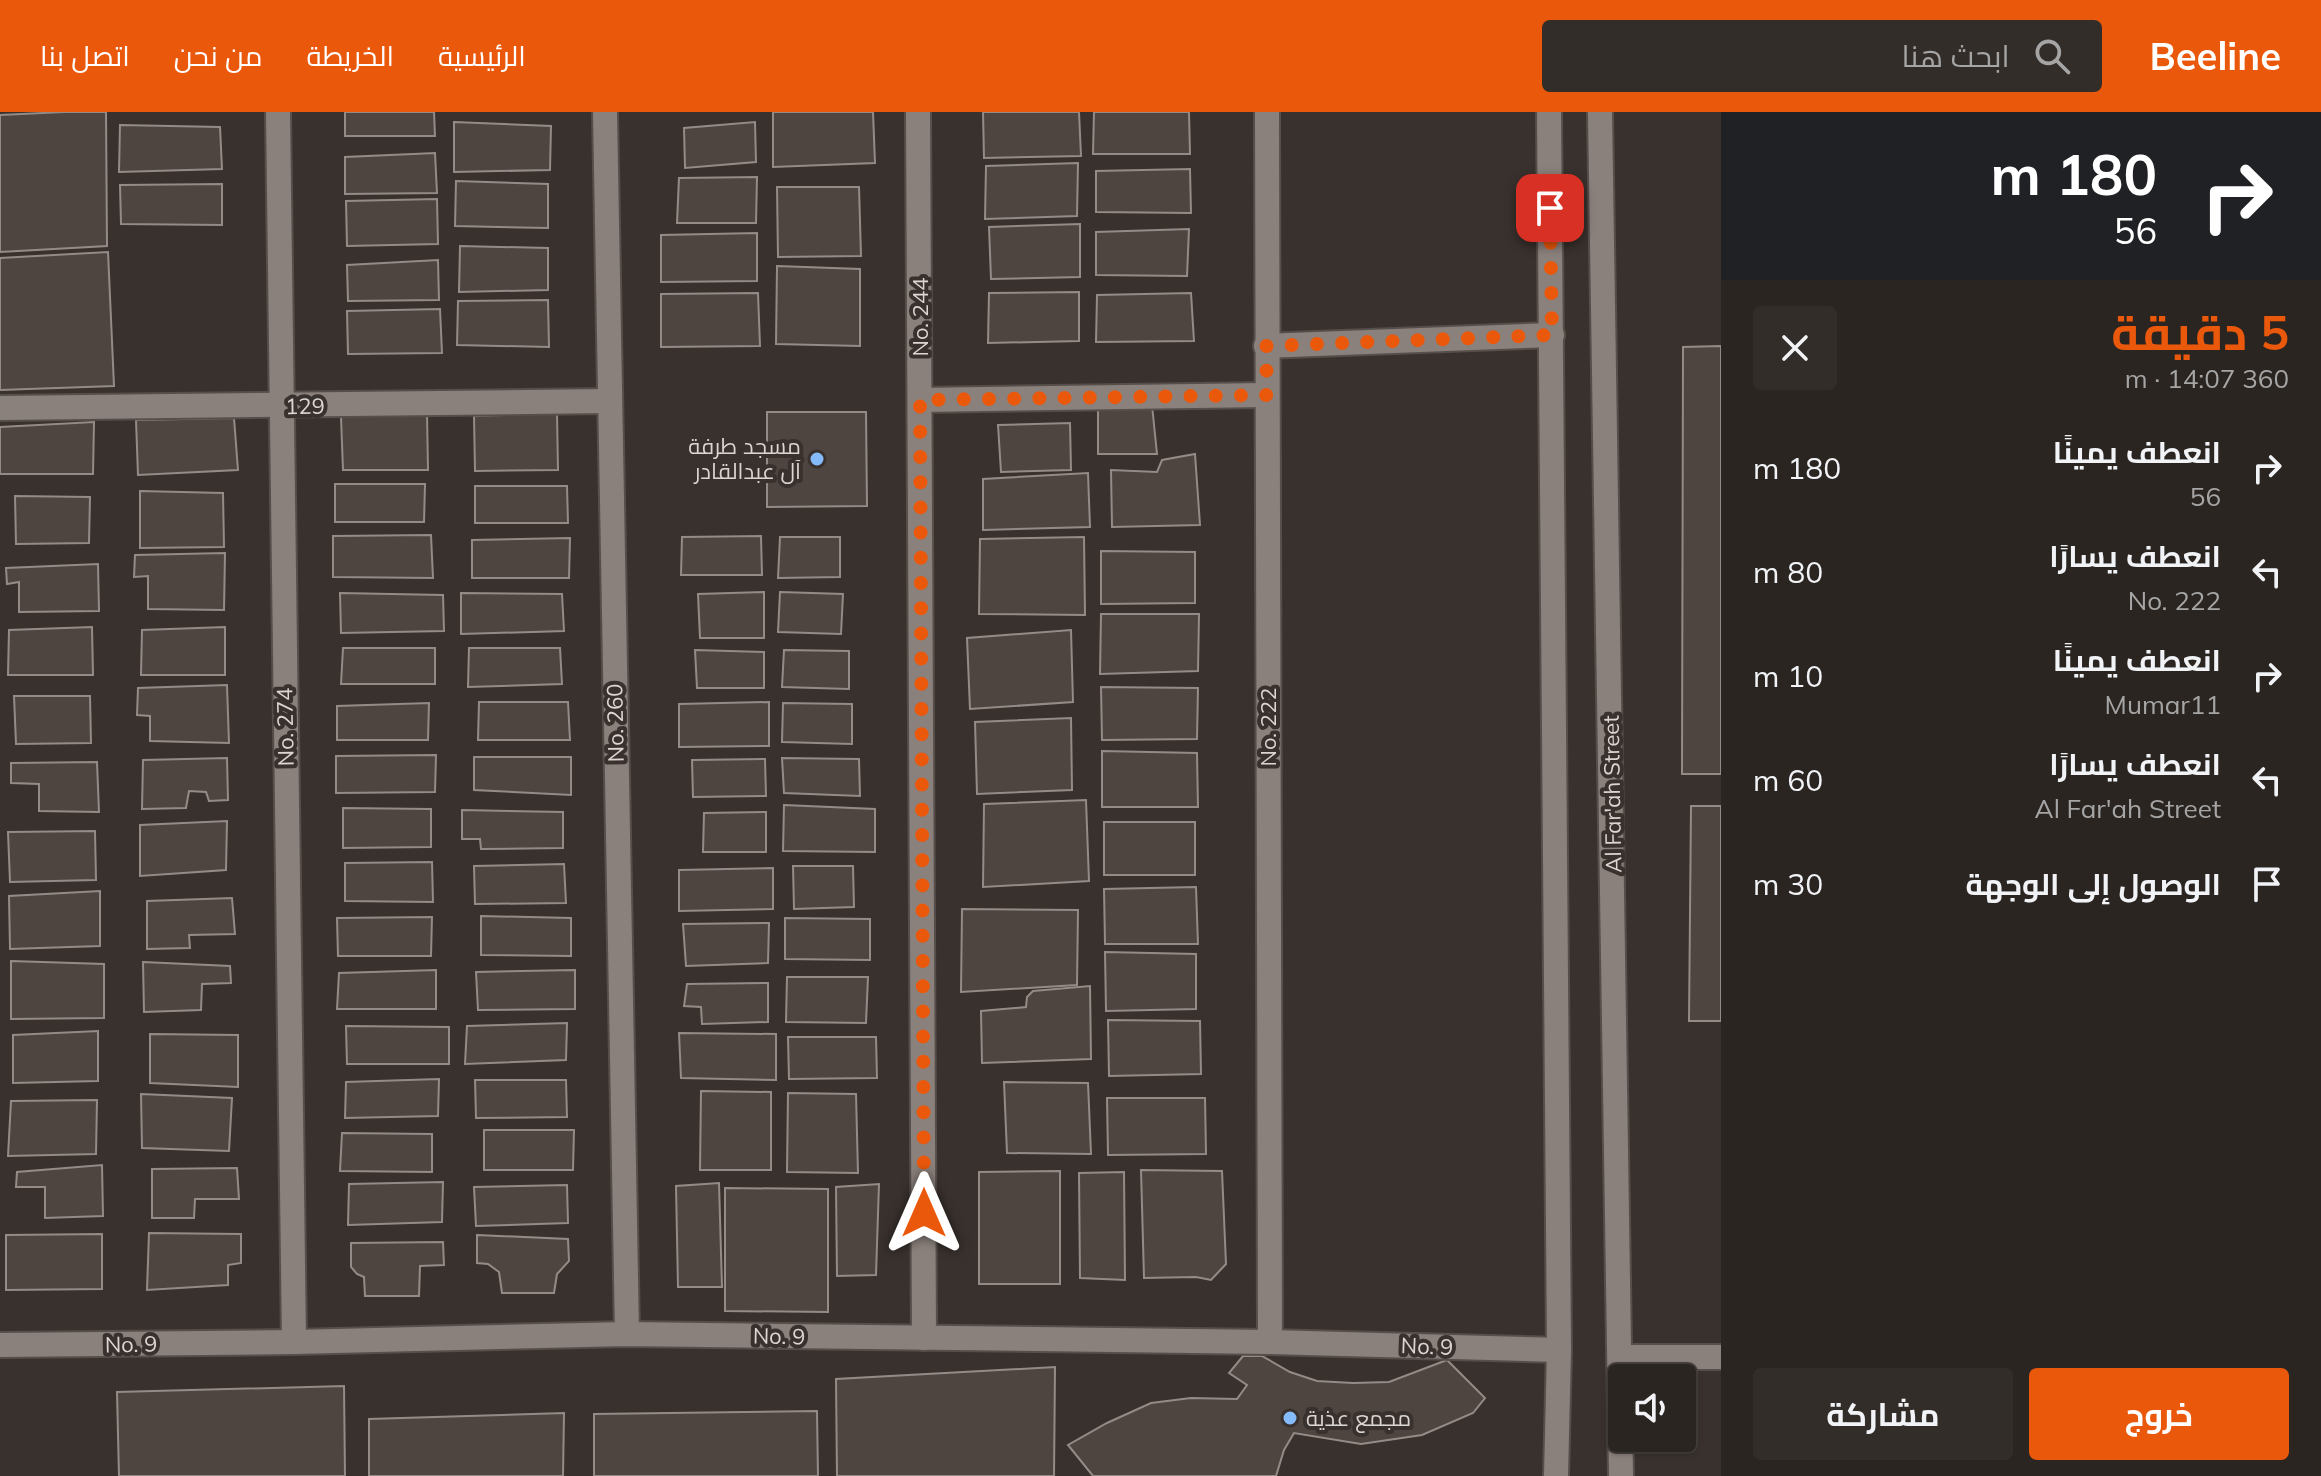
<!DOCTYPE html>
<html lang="ar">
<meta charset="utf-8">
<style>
body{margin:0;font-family:Mulish,Cairo,sans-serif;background:#332d2a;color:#f1f3f6;direction:rtl;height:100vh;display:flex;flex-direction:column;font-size:30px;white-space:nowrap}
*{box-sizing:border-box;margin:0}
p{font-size:26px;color:#a6a5a5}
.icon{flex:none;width:44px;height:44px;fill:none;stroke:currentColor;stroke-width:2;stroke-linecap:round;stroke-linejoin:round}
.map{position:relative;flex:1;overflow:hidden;direction:ltr}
.side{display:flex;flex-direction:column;background:#2b2522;width:600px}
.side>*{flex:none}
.guide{background:#202124;color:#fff;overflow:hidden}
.controls{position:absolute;left:1608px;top:1252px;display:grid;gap:16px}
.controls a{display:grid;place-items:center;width:88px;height:88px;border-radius:8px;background:#2b2522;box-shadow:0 2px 6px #0004,0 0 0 2px #474240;font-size:40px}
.pin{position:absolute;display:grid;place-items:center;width:68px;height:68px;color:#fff;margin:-34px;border-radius:16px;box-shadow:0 4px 12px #0006}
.me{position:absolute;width:88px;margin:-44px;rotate:0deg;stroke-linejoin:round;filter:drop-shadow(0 0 6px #0008)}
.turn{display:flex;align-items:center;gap:28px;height:168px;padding:0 32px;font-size:36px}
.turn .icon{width:104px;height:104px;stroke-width:2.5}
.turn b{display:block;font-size:56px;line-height:68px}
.round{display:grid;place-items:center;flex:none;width:84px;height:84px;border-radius:8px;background:#332d2a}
.head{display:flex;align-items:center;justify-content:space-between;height:136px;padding:0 32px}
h1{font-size:48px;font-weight:700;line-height:60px;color:#ea580c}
.action{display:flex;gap:16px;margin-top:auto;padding:16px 32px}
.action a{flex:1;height:92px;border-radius:8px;background:#ea580c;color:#fff;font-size:32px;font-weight:700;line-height:92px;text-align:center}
.action a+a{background:#332d2a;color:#f1f3f6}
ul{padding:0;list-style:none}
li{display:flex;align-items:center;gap:24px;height:104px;padding:0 32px}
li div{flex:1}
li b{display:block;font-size:30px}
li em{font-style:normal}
header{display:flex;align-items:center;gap:48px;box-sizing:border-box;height:112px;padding:0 40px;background:#ea580c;color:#fff}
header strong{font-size:38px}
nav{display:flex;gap:44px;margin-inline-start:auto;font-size:28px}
.search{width:560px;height:72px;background:#332d2a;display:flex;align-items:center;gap:20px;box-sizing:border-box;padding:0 28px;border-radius:8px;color:#a6a5a5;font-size:30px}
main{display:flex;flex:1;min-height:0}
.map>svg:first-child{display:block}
.building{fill:#4e4541;stroke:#958b86;stroke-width:2}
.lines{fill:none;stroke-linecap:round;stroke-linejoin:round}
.minor-casing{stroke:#554e4a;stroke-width:28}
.minor{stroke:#8b817c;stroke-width:24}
.route{stroke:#ea580c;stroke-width:14;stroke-dasharray:0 25.2}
.poi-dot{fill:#85bbfb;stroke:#39312d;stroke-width:3}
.labels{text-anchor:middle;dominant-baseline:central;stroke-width:8;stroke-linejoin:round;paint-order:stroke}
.street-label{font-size:22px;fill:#dbd5d3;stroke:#39312d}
.poi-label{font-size:22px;fill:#dbd5d3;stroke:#39312d;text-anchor:end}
</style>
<header>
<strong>Beeline</strong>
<div class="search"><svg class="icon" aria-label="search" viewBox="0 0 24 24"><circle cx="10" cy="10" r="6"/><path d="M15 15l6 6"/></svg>ابحث هنا</div>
<nav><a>الرئيسية</a><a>الخريطة</a><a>من نحن</a><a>اتصل بنا</a></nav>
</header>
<main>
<section class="side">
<div class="guide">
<div class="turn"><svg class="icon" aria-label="right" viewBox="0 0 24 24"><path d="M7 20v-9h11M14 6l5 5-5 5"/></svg><div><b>180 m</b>56</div></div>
</div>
<div class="head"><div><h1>5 دقيقة</h1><p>360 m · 14:07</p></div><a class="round"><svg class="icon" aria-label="close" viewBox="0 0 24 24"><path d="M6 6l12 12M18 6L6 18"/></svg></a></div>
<ul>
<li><svg class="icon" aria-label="right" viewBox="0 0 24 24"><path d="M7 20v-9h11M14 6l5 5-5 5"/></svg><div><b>انعطف يمينًا</b><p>56</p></div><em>180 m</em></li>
<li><svg class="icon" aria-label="left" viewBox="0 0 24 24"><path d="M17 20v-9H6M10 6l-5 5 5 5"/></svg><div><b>انعطف يسارًا</b><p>No. 222</p></div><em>80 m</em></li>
<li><svg class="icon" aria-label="right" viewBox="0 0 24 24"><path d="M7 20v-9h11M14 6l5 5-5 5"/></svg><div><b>انعطف يمينًا</b><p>Mumar11</p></div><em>10 m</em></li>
<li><svg class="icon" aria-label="left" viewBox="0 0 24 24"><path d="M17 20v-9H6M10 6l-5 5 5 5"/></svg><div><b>انعطف يسارًا</b><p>Al Far'ah Street</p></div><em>60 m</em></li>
<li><svg class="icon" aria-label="arrive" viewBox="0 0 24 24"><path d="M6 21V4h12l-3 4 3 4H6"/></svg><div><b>الوصول إلى الوجهة</b></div><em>30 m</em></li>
</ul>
<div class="action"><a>خروج</a><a>مشاركة</a></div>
</section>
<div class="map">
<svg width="1721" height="1364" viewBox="0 0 1721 1364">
<rect width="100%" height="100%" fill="#39312d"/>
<g class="building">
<polygon points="64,0 106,0 107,134 0,140 0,3"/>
<polygon points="345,0 434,0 435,24 345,24"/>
<polygon points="773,0 873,0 875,51 773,55"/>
<polygon points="983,0 1079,0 1081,44 984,46"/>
<polygon points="1094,0 1189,0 1190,42 1093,42"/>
<polygon points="454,10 551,14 550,58 454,60"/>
<polygon points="755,10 756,50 685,56 684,16"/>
<polygon points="120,13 220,15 222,57 119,60"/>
<polygon points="435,41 437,81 345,82 345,45"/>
<polygon points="1078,51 1077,104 985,107 986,54"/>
<polygon points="1190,57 1191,101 1096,100 1096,59"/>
<polygon points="757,65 756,111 677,111 679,66"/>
<polygon points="456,69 548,72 548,116 455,114"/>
<polygon points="222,72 222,113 121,112 120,73"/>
<polygon points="777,75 859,75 861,144 778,145"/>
<polygon points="437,87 438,132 347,134 346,89"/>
<polygon points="1080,112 1080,165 991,167 989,115"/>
<polygon points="1189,117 1187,164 1096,163 1096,120"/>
<polygon points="757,121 757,169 661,170 661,123"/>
<polygon points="460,134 548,136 548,178 459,180"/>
<polygon points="108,140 114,274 0,278 0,146"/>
<polygon points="438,148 439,188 348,189 347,153"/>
<polygon points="777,154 860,157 860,234 776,232"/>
<polygon points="1079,180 1079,229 988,231 989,181"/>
<polygon points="758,181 760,234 661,235 661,182"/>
<polygon points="1191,181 1194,229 1096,230 1097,183"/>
<polygon points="548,188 549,235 457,233 458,189"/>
<polygon points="440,197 442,241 348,242 347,199"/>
<polygon points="1721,234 1721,662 1682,662 1683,235"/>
<polygon points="1152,293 1157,342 1098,342 1098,295"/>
<polygon points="767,300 866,300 867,394 767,395"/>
<polygon points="427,301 428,358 343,358 341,305"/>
<polygon points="557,301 558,358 475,359 474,304"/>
<polygon points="234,306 238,358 138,363 136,308"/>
<polygon points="94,310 93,362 0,362 0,315"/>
<polygon points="1070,311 1071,358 1001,360 998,313"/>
<polygon points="1195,342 1200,413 1112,415 1111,358 1157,360 1162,348"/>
<polygon points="1088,361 1090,415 983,418 983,367"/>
<polygon points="335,372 425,372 424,410 335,410"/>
<polygon points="475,374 567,374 568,411 475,411"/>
<polygon points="140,379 223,381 224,435 140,436"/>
<polygon points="15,384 90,385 89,431 16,432"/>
<polygon points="431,423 433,466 333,465 333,424"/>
<polygon points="761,424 762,463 681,463 682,425"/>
<polygon points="780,425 840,425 840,465 778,466"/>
<polygon points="1084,425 1085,503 979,502 980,427"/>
<polygon points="570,426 569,466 472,466 472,428"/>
<polygon points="1101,439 1195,440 1195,491 1101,492"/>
<polygon points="225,441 224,498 148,497 148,464 134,465 135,443"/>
<polygon points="98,452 99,499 19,500 19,470 7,472 6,456"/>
<polygon points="764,480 764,526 700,526 698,482"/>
<polygon points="780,480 843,482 841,522 778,520"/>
<polygon points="340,481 443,483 444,519 341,521"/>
<polygon points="461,481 562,482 564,519 461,522"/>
<polygon points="1101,502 1199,502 1198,559 1100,562"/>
<polygon points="92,515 93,563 8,563 9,518"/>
<polygon points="225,515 225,563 141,563 142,518"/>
<polygon points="1071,518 1073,590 970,597 967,526"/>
<polygon points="343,536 435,536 435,572 341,572"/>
<polygon points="469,536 560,536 562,572 468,575"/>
<polygon points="695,538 764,540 764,576 697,576"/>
<polygon points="784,538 849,539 849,577 782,575"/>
<polygon points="227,573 229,631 150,629 150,604 137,603 138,576"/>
<polygon points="1101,575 1198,576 1197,627 1102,628"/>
<polygon points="14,584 90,584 91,631 16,632"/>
<polygon points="479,590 568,590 570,628 478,628"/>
<polygon points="769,590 769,634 679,635 679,592"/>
<polygon points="429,591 428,628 337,628 337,594"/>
<polygon points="783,591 852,592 852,632 782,630"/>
<polygon points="1071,606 1072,678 977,682 975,610"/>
<polygon points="1102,639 1197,641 1198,695 1102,695"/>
<polygon points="436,643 435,680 336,681 336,644"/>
<polygon points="474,645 571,645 571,683 474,678"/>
<polygon points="227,646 228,688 209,689 206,680 189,679 186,696 142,697 143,648"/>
<polygon points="782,646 859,647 860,684 784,681"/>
<polygon points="765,647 766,684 693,685 692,648"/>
<polygon points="97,650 99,700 39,699 39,672 11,671 11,651"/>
<polygon points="1086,688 1089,769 983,775 984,692"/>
<polygon points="784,693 875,697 875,740 783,739"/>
<polygon points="1691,694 1721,694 1721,909 1689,909"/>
<polygon points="343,696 431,697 431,735 343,736"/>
<polygon points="462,698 563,700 563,736 481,737 480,727 462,727"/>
<polygon points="766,700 766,740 703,740 704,701"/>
<polygon points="227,709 226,758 140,764 140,713"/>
<rect x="1104" y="710" width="91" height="53"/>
<polygon points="95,719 96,768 10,770 8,720"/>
<polygon points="432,750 433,790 345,789 345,751"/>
<polygon points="564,752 566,791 475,792 474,754"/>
<polygon points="793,754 853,754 854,795 794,797"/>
<polygon points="773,756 773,797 679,799 679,758"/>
<polygon points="1196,775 1198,832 1105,832 1104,777"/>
<polygon points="100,779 100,834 10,837 9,784"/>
<polygon points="232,786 235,822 189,823 190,836 147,837 147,789"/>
<polygon points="962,797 1078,798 1077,873 961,880"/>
<polygon points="481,804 571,806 571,844 481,843"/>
<polygon points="432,805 431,844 338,844 337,806"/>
<polygon points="785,806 870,807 870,848 785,847"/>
<polygon points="769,811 768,851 686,854 683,812"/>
<polygon points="1105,840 1196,842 1196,897 1106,899"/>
<polygon points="11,849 104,852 104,906 11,907"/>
<polygon points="143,850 230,854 231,871 202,872 201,898 144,900"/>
<polygon points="436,858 436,897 337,897 339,861"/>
<polygon points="575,858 575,897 478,898 476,860"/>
<polygon points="787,865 868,865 866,911 786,910"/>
<polygon points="768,871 768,910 702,912 701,895 684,894 687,872"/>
<polygon points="1090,874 1091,947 982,951 981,899 1026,895 1027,885 1033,879"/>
<polygon points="1108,908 1200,909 1201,962 1109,964"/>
<polygon points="567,911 566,948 465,952 467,914"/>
<polygon points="346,914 449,915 449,952 347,952"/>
<polygon points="98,919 98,969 13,971 13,923"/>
<polygon points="679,921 776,922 776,968 681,966"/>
<polygon points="150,922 238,923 238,975 150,971"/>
<polygon points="788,925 876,925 877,966 789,967"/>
<polygon points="439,967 438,1004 345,1006 346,970"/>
<polygon points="475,968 566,968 567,1005 476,1006"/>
<polygon points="1004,970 1088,971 1091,1042 1007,1041"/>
<polygon points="701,979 771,980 771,1058 700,1058"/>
<polygon points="788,981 856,982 858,1061 787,1060"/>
<polygon points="141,982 232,986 229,1039 142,1036"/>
<polygon points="1107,986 1205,986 1206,1042 1108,1043"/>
<polygon points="97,988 96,1042 8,1044 11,989"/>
<polygon points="484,1018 574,1018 573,1058 484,1058"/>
<polygon points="342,1021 432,1022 432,1060 340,1059"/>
<polygon points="102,1053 103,1104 45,1106 45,1075 16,1075 17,1060"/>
<polygon points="237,1056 239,1087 195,1087 194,1106 152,1106 152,1057"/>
<polygon points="1141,1058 1222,1059 1226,1152 1211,1168 1196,1165 1144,1166"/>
<polygon points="1060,1059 1060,1172 979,1172 979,1060"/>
<polygon points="1124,1060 1125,1168 1080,1166 1079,1061"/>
<polygon points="443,1070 442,1110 348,1113 349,1072"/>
<polygon points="719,1071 722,1175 678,1175 676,1074"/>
<polygon points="879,1072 876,1163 837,1164 836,1075"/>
<polygon points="567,1073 568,1111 476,1114 474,1075"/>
<polygon points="725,1076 828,1077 828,1200 725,1199"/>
<polygon points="149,1121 241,1122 241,1151 228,1153 228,1173 147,1178"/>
<polygon points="102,1122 102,1177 6,1178 6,1123"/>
<polygon points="477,1123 568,1127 569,1149 557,1162 554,1181 502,1181 499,1160 488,1152 477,1151"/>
<polygon points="443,1130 444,1153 420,1154 419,1184 365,1184 364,1165 357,1162 351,1155 351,1131"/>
<polygon points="1243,1244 1262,1244 1290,1260 1317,1269 1353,1271 1389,1270 1447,1248 1485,1286 1473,1301 1422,1323 1361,1332 1294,1321 1284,1338 1276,1364 1093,1364 1068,1333 1107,1311 1151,1291 1191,1286 1237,1287 1247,1273 1229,1261"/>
<polygon points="1055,1255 1054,1364 837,1364 836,1267"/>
<polygon points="344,1274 345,1364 119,1364 117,1280"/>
<polygon points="817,1299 818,1364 594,1364 594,1302"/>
<polygon points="564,1301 563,1364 369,1364 369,1307"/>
</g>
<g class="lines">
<defs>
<g id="minor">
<polyline points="278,0 294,1230"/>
<polyline points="605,0 627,1222"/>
<polyline points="918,0 924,1226"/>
<polyline points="1267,0 1270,1230"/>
<polyline points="1549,0 1559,1238 1556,1364"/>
<polyline points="1600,0 1621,1364"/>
<polyline points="1266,234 1552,223"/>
<polyline points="920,288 1267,283"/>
<polyline points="0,296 609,289"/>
<polyline points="0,1233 294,1230 627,1222 1270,1230 1559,1238"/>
<polyline points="1621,1245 1721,1245"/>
</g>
</defs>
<use href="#minor" class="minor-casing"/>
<use href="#minor" class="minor"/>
</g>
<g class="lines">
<polyline class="route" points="924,1101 920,288 1267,283 1266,234 1552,223 1550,96"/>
</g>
<g class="poi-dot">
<circle cx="817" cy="347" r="8"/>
<circle cx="1290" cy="1306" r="8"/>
</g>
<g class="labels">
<g class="street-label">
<text transform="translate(920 205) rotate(-90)">No. 244</text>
<text transform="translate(305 294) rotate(-1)">129</text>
<text transform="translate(615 611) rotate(-91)">No. 260</text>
<text transform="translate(285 615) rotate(-91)">No. 274</text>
<text transform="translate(1268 615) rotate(-90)">No. 222</text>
<text transform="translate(1612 682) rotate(-91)">Al Far'ah Street</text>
<text transform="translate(779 1224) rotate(1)">No. 9</text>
<text transform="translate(131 1232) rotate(-1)">No. 9</text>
<text transform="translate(1427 1234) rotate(2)">No. 9</text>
</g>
<g class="poi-label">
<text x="801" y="334">مسجد طرفة<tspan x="801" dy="25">آل عبدالقادر</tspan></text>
<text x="1306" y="1306" text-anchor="start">مجمع عذية</text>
</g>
</g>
</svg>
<div class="controls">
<a><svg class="icon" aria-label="sound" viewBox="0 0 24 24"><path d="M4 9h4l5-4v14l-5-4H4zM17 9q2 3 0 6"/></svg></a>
</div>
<div class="pin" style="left:1550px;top:96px;background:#d93025"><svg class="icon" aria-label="arrive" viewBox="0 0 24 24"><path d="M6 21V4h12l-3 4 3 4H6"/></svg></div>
<svg class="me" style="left:924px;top:1101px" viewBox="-20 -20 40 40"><path d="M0-17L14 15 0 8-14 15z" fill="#ea580c" stroke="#fff" stroke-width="4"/></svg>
</div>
</main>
